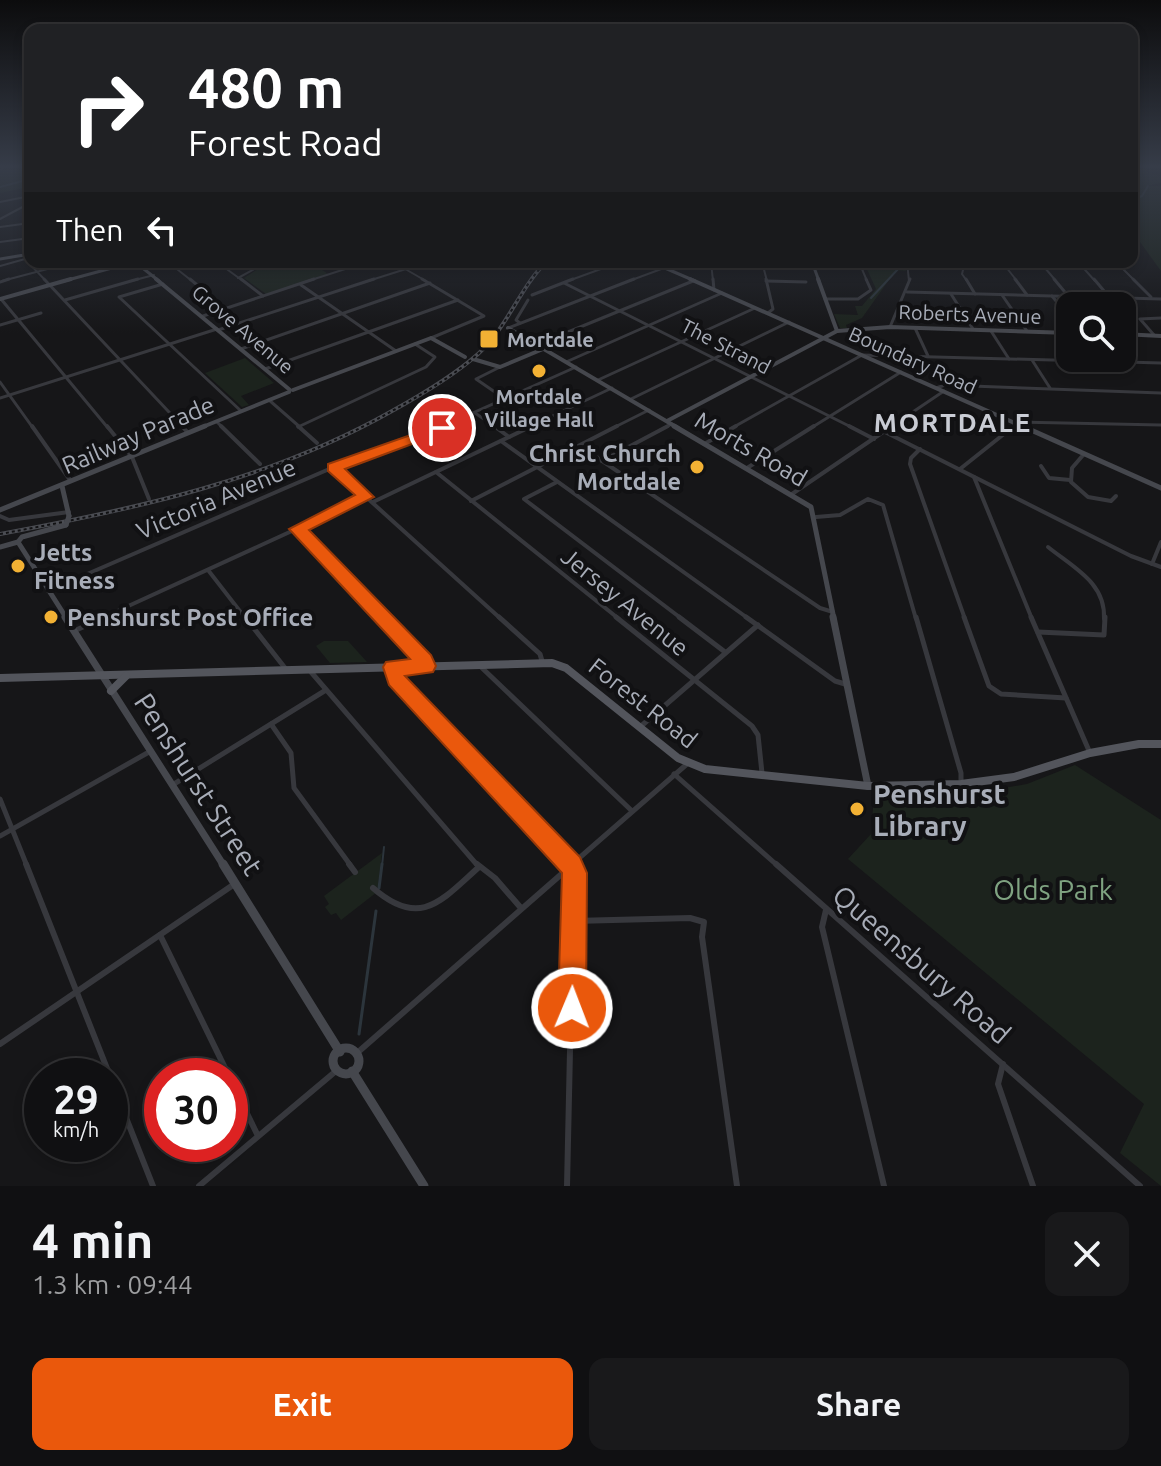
<!DOCTYPE html>
<meta charset="utf-8">
<style>
body{margin:0;font-family:Ubuntu,sans-serif;background:#19191b;color:#f1f3f6;height:100vh;display:flex;flex-direction:column;font-size:30px;white-space:nowrap}
*{box-sizing:border-box;margin:0}
p{font-size:26px;color:#9c9d9f}
.icon{flex:none;width:44px;height:44px;fill:none;stroke:currentColor;stroke-width:2;stroke-linecap:round;stroke-linejoin:round}
.map{position:relative;height:1186px;overflow:hidden}
.sheet{display:flex;flex-direction:column;background:#101012;flex:1}
.sheet>*{flex:none}
.top-card{position:absolute;left:24px;top:24px;width:1114px;height:244px;border-radius:16px;box-shadow:0 4px 12px #0003,0 0 0 2px #303032;background:#202124;color:#fff;overflow:hidden}
.controls{position:absolute;left:1056px;top:292px;display:grid;gap:16px}
.controls a{display:grid;place-items:center;width:80px;height:80px;border-radius:16px;background:#101012;box-shadow:0 4px 12px #0003,0 0 0 2px #303032;font-size:40px}
.speed{position:absolute;left:24px;top:1058px;display:flex;gap:16px;font-size:40px;font-weight:700;text-align:center}
.speed>*{display:grid;place-content:center;width:104px;height:104px;border-radius:50%;background:#101012;box-shadow:0 4px 12px #0003,0 0 0 2px #303032;line-height:1}
.speed small{font-size:20px;font-weight:400}
.speed .limit{border:12px solid #d22;background:#fff;color:#111}
.pin{position:absolute;display:grid;place-items:center;width:68px;height:68px;color:#fff;margin:-34px;border:4px solid #fff;border-radius:50%;box-shadow:0 2px 8px #0007}
.me{position:absolute;width:88px;margin:-44px;rotate:1deg;stroke-linejoin:round;filter:drop-shadow(0 0 6px #0008)}
.turn{display:flex;align-items:center;gap:28px;height:168px;padding:0 32px;font-size:36px}
.turn .icon{width:104px;height:104px;stroke-width:2.5}
.turn b{display:block;font-size:56px;line-height:68px}
.then{display:flex;align-items:center;height:76px;padding:0 32px;background:#0003;gap:16px;font-size:30px}
.round{display:grid;place-items:center;flex:none;width:84px;height:84px;border-radius:16px;background:#19191b}
.overview{display:flex;align-items:center;justify-content:space-between;height:136px;padding:0 32px}
h1{font-size:48px;font-weight:700;line-height:60px}
.primary-button{display:flex;gap:16px;margin-top:auto;padding:16px 32px}
.primary-button a{flex:1;height:92px;border-radius:16px;background:#ea580c;color:#fff;font-size:32px;font-weight:700;line-height:92px;text-align:center}
.primary-button a+a{background:#19191b;color:#f1f3f6}
.map>svg:first-child{display:block}
.green{fill:#1c231d}
.lines{fill:none;stroke-linecap:round;stroke-linejoin:round}
.stream-far1{stroke:#2c353c;stroke-width:2}
.stream{stroke:#2c353c;stroke-width:3}
.street-far4{stroke:#37383d;stroke-width:2}
.street-far3{stroke:#37383d;stroke-width:3}
.street-far2{stroke:#37383d;stroke-width:4}
.street-far1{stroke:#37383d;stroke-width:5}
.street{stroke:#37383d;stroke-width:6}
.secondary-far4{stroke:#45474d;stroke-width:3}
.secondary-far3{stroke:#45474d;stroke-width:4}
.secondary-far2{stroke:#45474d;stroke-width:5}
.secondary-far1{stroke:#45474d;stroke-width:7}
.secondary{stroke:#45474d;stroke-width:9}
.primary{stroke:#53555c;stroke-width:8}
.rail-casing{stroke:#4a4c52;stroke-width:4}
.rail{stroke:#111113;stroke-width:2;stroke-dasharray:3;stroke-linecap:butt}
.secondary-bridge{stroke:#45474d;stroke-width:5}
.route{fill:#ea580c;stroke:#983908;stroke-width:2}
.poi-dot{fill:#f2b134;stroke:#111113;stroke-width:3}
.labels{text-anchor:middle;dominant-baseline:central;stroke-width:8;stroke-linejoin:round;paint-order:stroke}
.far-street-label{font-size:20px;fill:#a8adb8;stroke:#111113}
.far-poi-label{font-size:20px;font-weight:bold;fill:#a8adb8;stroke:#111113;text-anchor:start}
.street-label{font-size:24px;fill:#a8adb8;stroke:#111113}
.poi-label{font-size:24px;font-weight:bold;fill:#a8adb8;stroke:#111113;text-anchor:start}
.far-district-label{font-size:26px;font-weight:bold;letter-spacing:2px;fill:#c9ccd4;stroke:#111113}
.near-street-label{font-size:28px;fill:#a8adb8;stroke:#111113}
.near-poi-label{font-size:28px;font-weight:bold;fill:#a8adb8;stroke:#111113;text-anchor:start}
.near-park-label{font-size:28px;fill:#7fa381;stroke:#111113}
</style>
<div class="map">
<svg width="1161" height="1186" viewBox="0 0 1161 1186">
<rect width="100%" height="100%" fill="#161618"/>
<g class="green">
<polygon points="9,167 30,167 30,187 0,193 0,171"/>
<polygon points="1132,167 1143,167 1149,173 1161,176 1161,183 1146,186 1161,186 1161,271 1140,242 1132,242"/>
<polygon points="269,262 322,262 321,269 328,274 266,294 244,278"/>
<polygon points="884,262 903,262 906,271 896,270 862,318 846,325 847,328 840,328 834,314 858,315 855,306 862,306 876,289 865,265 885,265"/>
<polygon points="245,358 274,383 241,396 249,405 242,407 205,373"/>
<polygon points="324,641 348,641 367,662 330,663 316,646"/>
<polygon points="1075,765 1161,820 1161,1186 1120,1153 1144,1104 848,859 871,834 874,795 992,790 1027,784"/>
<polygon points="382,853 377,892 341,920 336,913 331,915 325,907 329,904 324,896"/>
</g>
<g class="lines">
<g class="stream-far1">
<polyline points="0,187 30,179"/>
<polyline points="1132,200 1142,196 1148,186"/>
<polyline points="913,265 928,262"/>
<polyline points="871,298 899,268 905,267"/>
<polyline points="382,866 384,847"/>
</g>
<g class="stream">
<polyline points="379,888 382,864"/>
<polyline points="359,1034 376,911"/>
</g>
<g class="street-far4">
<polyline points="0,170 5,167"/>
<polyline points="0,202 30,196"/>
<polyline points="0,219 30,203"/>
<polyline points="0,227 30,223"/>
<polyline points="0,242 30,238"/>
<polyline points="26,256 25,259 46,281"/>
<polyline points="168,262 192,281"/>
<polyline points="217,262 243,281"/>
<polyline points="393,262 426,281"/>
<polyline points="711,262 713,281"/>
<polyline points="762,262 767,281"/>
<polyline points="859,262 867,281"/>
<polyline points="907,262 909,281"/>
<polyline points="965,262 962,274 967,281"/>
<polyline points="1002,262 1017,281"/>
<polyline points="1040,262 1056,281"/>
<polyline points="1078,262 1095,281"/>
<polyline points="1116,262 1135,281"/>
<polyline points="0,266 25,259"/>
<polyline points="238,278 267,262"/>
<polyline points="2,281 74,262"/>
<polyline points="131,281 154,275"/>
<polyline points="308,281 367,262"/>
<polyline points="368,281 406,269"/>
<polyline points="568,281 620,262"/>
<polyline points="629,281 664,268"/>
<polyline points="766,281 784,281"/>
</g>
<g class="street-far3">
<polyline points="44,279 184,428"/>
<polyline points="190,279 226,309"/>
<polyline points="241,279 263,296"/>
<polyline points="422,279 484,316 431,338"/>
<polyline points="713,279 714,290"/>
<polyline points="766,279 773,309 768,313"/>
<polyline points="966,279 975,294"/>
<polyline points="1015,279 1027,295"/>
<polyline points="1054,279 1069,297"/>
<polyline points="1094,279 1110,298"/>
<polyline points="1133,279 1151,297"/>
<polyline points="766,281 806,282"/>
<polyline points="0,282 9,279"/>
<polyline points="564,283 853,428"/>
<polyline points="163,284 119,297 241,411"/>
<polyline points="301,285 396,351"/>
<polyline points="907,292 1161,299"/>
<polyline points="951,294 973,329"/>
<polyline points="532,295 573,279"/>
<polyline points="1002,295 1027,331"/>
<polyline points="1052,296 1070,318"/>
<polyline points="1,299 108,428"/>
<polyline points="825,299 858,299 871,290 866,279"/>
<polyline points="65,300 138,279"/>
<polyline points="203,316 314,279"/>
<polyline points="520,323 516,320 528,300"/>
<polyline points="0,325 41,313"/>
<polyline points="890,327 910,279"/>
<polyline points="508,328 634,279"/>
<polyline points="915,328 928,356"/>
<polyline points="218,330 374,279"/>
<polyline points="991,331 1009,359"/>
<polyline points="1154,335 1140,319 1161,318"/>
<polyline points="536,345 693,281"/>
<polyline points="241,349 430,283"/>
<polyline points="1032,360 1050,388"/>
<polyline points="566,362 722,293"/>
<polyline points="500,367 476,379 505,399"/>
<polyline points="265,369 458,300"/>
<polyline points="598,380 755,308"/>
<polyline points="0,382 33,428"/>
<polyline points="936,388 945,385 1161,393"/>
<polyline points="0,398 217,329"/>
<polyline points="631,399 789,322"/>
<polyline points="269,400 301,428"/>
<polyline points="475,413 497,428"/>
<polyline points="217,422 223,428"/>
<polyline points="1013,422 1161,425"/>
<polyline points="298,427 426,367 435,357 415,344"/>
<polyline points="439,428 576,367"/>
<polyline points="527,428 612,388"/>
<polyline points="613,428 649,410"/>
<polyline points="664,428 672,424"/>
<polyline points="732,428 862,355 1161,363"/>
<polyline points="811,428 901,372"/>
<polyline points="889,428 944,391"/>
<polyline points="1011,428 1017,424"/>
</g>
<g class="street-far2">
<polyline points="32,426 70,480"/>
<polyline points="107,426 132,457 149,499"/>
<polyline points="182,426 188,433"/>
<polyline points="221,426 260,464"/>
<polyline points="298,426 317,443"/>
<polyline points="494,426 509,437"/>
<polyline points="849,426 874,439"/>
<polyline points="885,432 1131,556 1161,567"/>
<polyline points="501,441 749,619"/>
<polyline points="706,443 736,426"/>
<polyline points="580,446 820,608 833,612"/>
<polyline points="920,449 911,458 910,464 965,619"/>
<polyline points="1084,454 1072,468 1071,482 1088,497 1111,501 1116,496"/>
<polyline points="602,461 668,426"/>
<polyline points="1041,466 1049,478 1070,480"/>
<polyline points="334,468 501,619"/>
<polyline points="747,468 814,426"/>
<polyline points="960,469 1014,426"/>
<polyline points="436,472 619,619"/>
<polyline points="974,477 1032,619"/>
<polyline points="557,482 524,499 682,619"/>
<polyline points="792,494 892,426"/>
<polyline points="471,501 617,426"/>
<polyline points="373,502 532,426"/>
<polyline points="0,516 9,520 69,512"/>
<polyline points="816,517 840,515 868,499 883,505 916,619"/>
<polyline points="298,529 384,619"/>
<path d="M1048,547c26,21 58,36 56,72"/>
<polyline points="1152,564 1161,542"/>
<polyline points="208,570 246,619"/>
<polyline points="48,591 364,454 408,442 443,426"/>
<polyline points="100,619 366,497"/>
</g>
<g class="street-far1">
<polyline points="245,617 285,668"/>
<polyline points="383,617 426,666"/>
<polyline points="499,617 540,654 542,661"/>
<polyline points="616,617 752,726 758,735 762,773"/>
<polyline points="679,617 725,652"/>
<polyline points="746,617 835,681 845,684"/>
<polyline points="916,617 961,773 961,784"/>
<polyline points="964,617 989,686 1001,694 1066,698"/>
<polyline points="1031,617 1090,753"/>
<polyline points="74,631 105,617"/>
<polyline points="1038,632 1104,635 1105,617"/>
<polyline points="480,666 632,811"/>
<polyline points="393,667 396,680 570,866"/>
<polyline points="311,672 478,866"/>
<polyline points="271,724 291,753 294,788 351,866"/>
<polyline points="640,727 758,625"/>
<polyline points="674,774 778,866"/>
<polyline points="174,784 326,690"/>
<polyline points="0,799 27,866"/>
<polyline points="0,836 149,752"/>
<polyline points="570,866 687,764"/>
</g>
<g class="street">
<polyline points="26,864 110,1076"/>
<polyline points="349,864 355,872"/>
<polyline points="477,864 495,878 521,908"/>
<polyline points="776,864 1140,1186"/>
<path d="M373,888c47,41 68,13 106,-21"/>
<polyline points="826,910 822,927 884,1186"/>
<polyline points="574,921 690,918 704,922 702,937 737,1186"/>
<polyline points="160,935 229,1076"/>
<polyline points="0,1044 233,885"/>
<polyline points="357,1053 573,864"/>
<polyline points="1003,1064 998,1084 1033,1186"/>
<polyline points="110,1077 153,1186"/>
<polyline points="230,1079 258,1136"/>
<polyline points="199,1186 336,1071"/>
<polyline points="567,1186 574,870 569,864"/>
</g>
<g class="secondary-far4">
<polyline points="0,259 30,254 23,255"/>
<polyline points="135,262 159,281"/>
<polyline points="651,262 695,281"/>
<polyline points="812,262 819,281"/>
<polyline points="64,281 134,262"/>
</g>
<g class="secondary-far3">
<polyline points="156,279 290,390"/>
<polyline points="690,279 1026,428"/>
<polyline points="818,279 837,331"/>
<polyline points="0,299 71,279"/>
<polyline points="508,328 678,428"/>
<polyline points="1122,334 1161,336"/>
<polyline points="473,359 500,367 543,349"/>
<polyline points="293,390 431,338 465,357"/>
<polyline points="667,421 837,331 890,327 1070,333"/>
<polyline points="200,428 289,392"/>
</g>
<g class="secondary-far2">
<polyline points="674,426 811,507 834,619"/>
<polyline points="1022,426 1161,488"/>
<polyline points="62,486 69,516"/>
<polyline points="0,510 205,426"/>
<polyline points="18,542 67,619"/>
<polyline points="0,547 18,542 22,537 66,525"/>
</g>
<g class="secondary-far1">
<polyline points="65,617 224,866"/>
<polyline points="833,617 868,786"/>
</g>
<g class="secondary">
<polyline points="223,864 340,1052"/>
<circle cx="346" cy="1061" r="13"/>
<polyline points="352,1071 424,1186"/>
</g>
<g class="primary">
<polyline points="0,678 552,663 566,668 678,758 705,769 868,786 961,784 1014,777 1090,753 1139,744 1161,744"/>
<polyline points="111,691 126,676"/>
</g>
<defs>
<path id="rail" d="M0,534c136,-25 270,-54 392,-123 29,-16 60,-34 86,-57 29,-26 41,-65 68,-92"/>
</defs>
<use href="#rail" class="rail-casing"/>
<use href="#rail" class="rail"/>
<polyline class="secondary-bridge" points="66,525 69,516"/>
</g>
<linearGradient id="sky" x2="0" y2="1"><stop stop-color="#0c0c0d"/><stop offset="0.5" stop-color="#363c48"/><stop offset="1" stop-color="#363c48" stop-opacity="0"/></linearGradient>
<rect width="1161" height="333" fill="url(#sky)"/>
<polygon class="route" points="442,424 447,425 447,431 345,469 374,497 309,530 431,655 436,666 433,672 405,676 580,857 587,873 586,1008 582,1018 572,1022 562,1018 558,1008 562,873 389,685 383,667 386,662 410,659 289,529 355,495 328,471 328,464"/>
<g class="poi-dot">
<rect x="479" y="329" width="20" height="20" rx="4"/>
<circle cx="539" cy="371" r="8"/>
<circle cx="697" cy="467" r="8"/>
<circle cx="18" cy="566" r="8"/>
<circle cx="51" cy="617" r="8"/>
<circle cx="857" cy="809" r="8"/>
</g>
<g class="labels">
<g class="far-street-label">
<text transform="translate(970 314) rotate(2)">Roberts Avenue</text>
<text transform="translate(243 329) rotate(40)">Grove Avenue</text>
<text transform="translate(726 346) rotate(27)">The Strand</text>
<text transform="translate(913 360) rotate(24)">Boundary Road</text>
</g>
<g class="far-poi-label">
<text x="507" y="339">Mortdale</text>
<text x="539" y="396" text-anchor="middle">Mortdale<tspan x="539" dy="23">Village Hall</tspan></text>
</g>
<g class="street-label">
<text transform="translate(138 435) rotate(-23)">Railway Parade</text>
<text transform="translate(751 449) rotate(30)">Morts Road</text>
<text transform="translate(216 499) rotate(-23)">Victoria Avenue</text>
<text transform="translate(625 602) rotate(39)">Jersey Avenue</text>
<text transform="translate(643 703) rotate(38)">Forest Road</text>
</g>
<g class="poi-label">
<text x="681" y="453" text-anchor="end">Christ Church<tspan x="681" dy="28">Mortdale</tspan></text>
<text x="34" y="552">Jetts<tspan x="34" dy="28">Fitness</tspan></text>
<text x="67" y="617">Penshurst Post Office</text>
</g>
<g class="far-district-label">
<text x="953" y="422">MORTDALE</text>
</g>
<g class="near-street-label">
<text transform="translate(199 784) rotate(57)">Penshurst Street</text>
<text transform="translate(922 964) rotate(41)">Queensbury Road</text>
</g>
<g class="near-poi-label">
<text x="873" y="793">Penshurst<tspan x="873" dy="32">Library</tspan></text>
</g>
<g class="near-park-label">
<text x="1053" y="889">Olds Park</text>
</g>
</g>
</svg>
<div class="controls">
<a><svg class="icon" aria-label="search" viewBox="0 0 24 24"><circle cx="10" cy="10" r="6"/><path d="M15 15l6 6"/></svg></a>
</div>
<div class="speed"><div>29<small>km/h</small></div><div class="limit">30</div></div>
<div class="pin" style="left:442px;top:428px;background:#d93025"><svg class="icon" aria-label="arrive" viewBox="0 0 24 24"><path d="M6 21V4h12l-3 4 3 4H6"/></svg></div>
<svg class="me" style="left:572px;top:1008px" viewBox="-20 -20 40 40"><circle r="17" fill="#ea580c" stroke="#fff" stroke-width="3"/><path d="M0-11L8 9 0 5-8 9z" fill="#fff"/></svg>
<div class="top-card">
<div class="turn"><svg class="icon" aria-label="right" viewBox="0 0 24 24"><path d="M7 20v-9h11M14 6l5 5-5 5"/></svg><div><b>480 m</b>Forest Road</div></div>
<div class="then">Then<svg class="icon" aria-label="left" viewBox="0 0 24 24"><path d="M17 20v-9H6M10 6l-5 5 5 5"/></svg></div>
</div>
</div>
<section class="sheet">
<div class="overview"><div><h1>4 min</h1><p>1.3 km · 09:44</p></div><a class="round"><svg class="icon" aria-label="close" viewBox="0 0 24 24"><path d="M6 6l12 12M18 6L6 18"/></svg></a></div>
<div class="primary-button"><a>Exit</a><a>Share</a></div>
</section>
